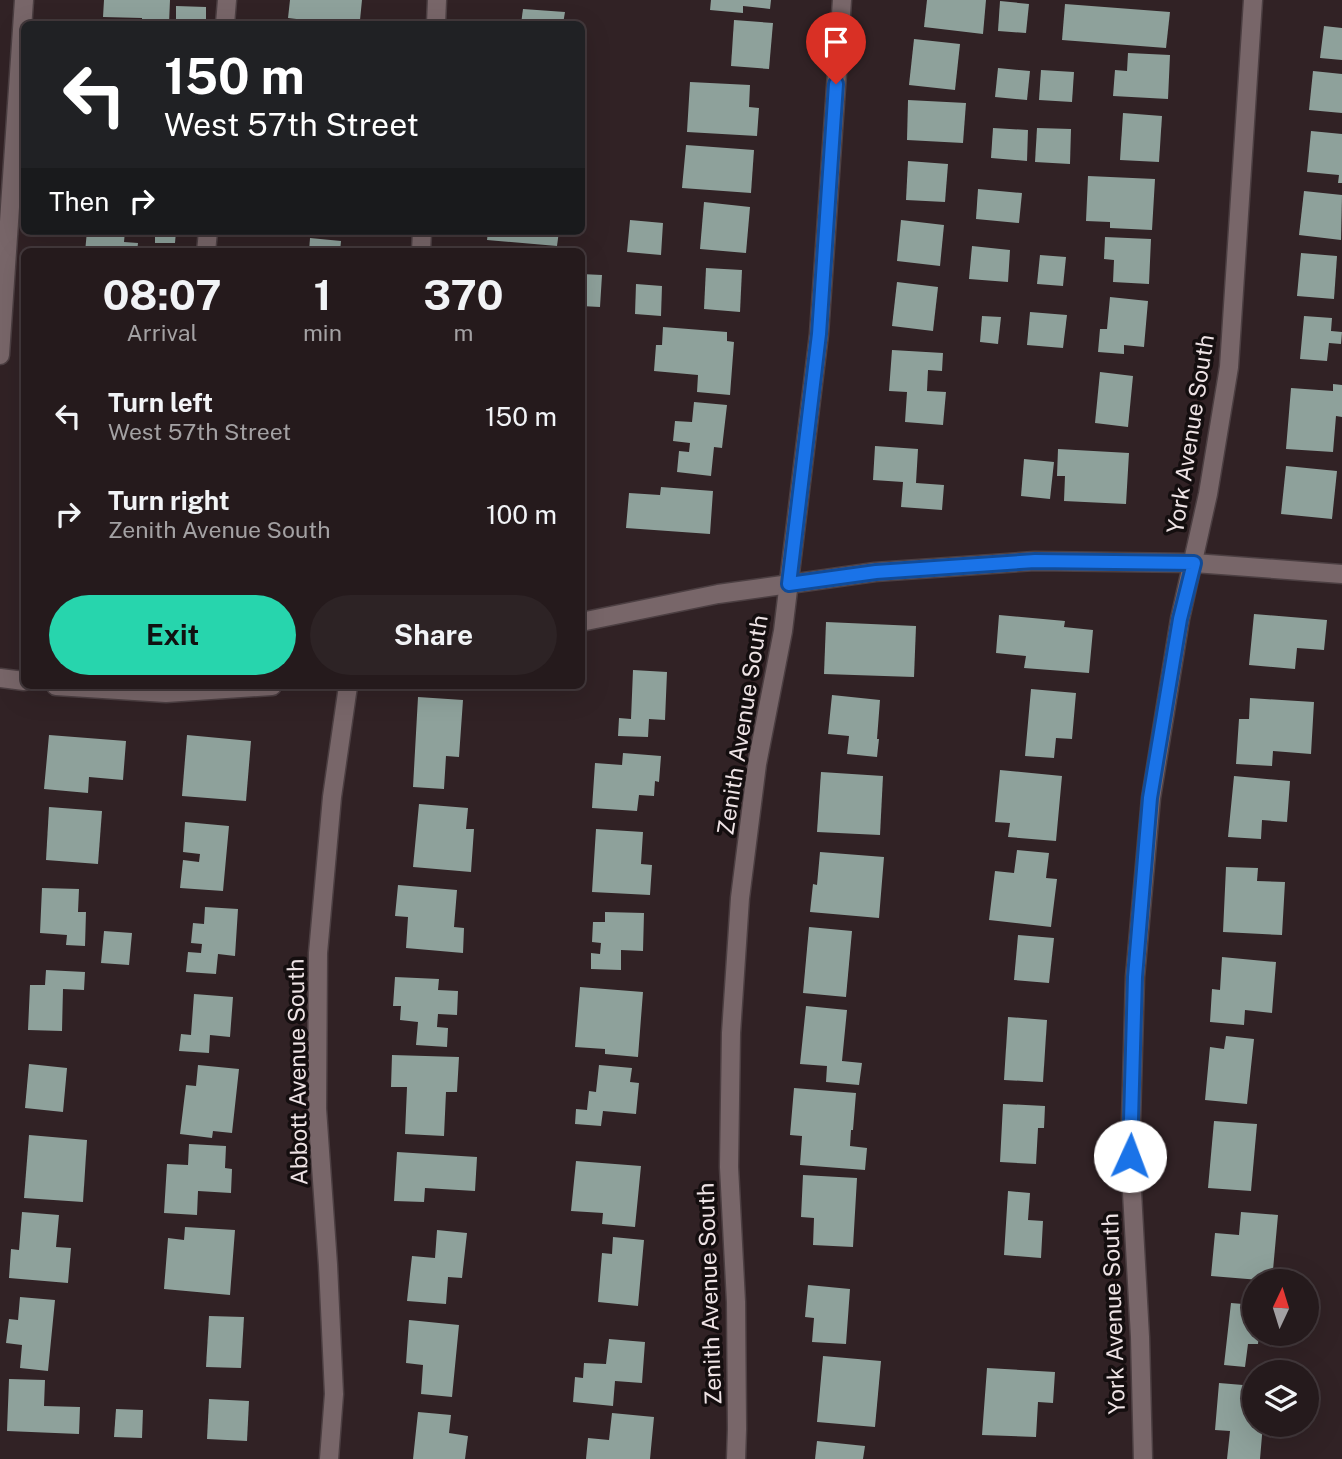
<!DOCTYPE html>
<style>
body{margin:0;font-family:"Public Sans",sans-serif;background:#2d2325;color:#f1f3f6;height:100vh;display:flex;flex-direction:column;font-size:26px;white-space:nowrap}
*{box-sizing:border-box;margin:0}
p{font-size:23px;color:#a3a1a3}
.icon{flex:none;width:38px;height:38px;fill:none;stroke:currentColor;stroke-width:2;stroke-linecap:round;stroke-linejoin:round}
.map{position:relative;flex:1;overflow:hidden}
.drawer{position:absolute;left:21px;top:248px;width:564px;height:441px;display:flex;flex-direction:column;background:#251a1c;border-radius:10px;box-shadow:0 7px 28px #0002,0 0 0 2px #42383b}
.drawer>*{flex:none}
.hud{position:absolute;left:21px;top:21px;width:564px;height:214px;border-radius:10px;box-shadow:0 7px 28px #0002,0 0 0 2px #42383b;background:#202124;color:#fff;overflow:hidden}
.needle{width:46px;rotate:4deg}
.tools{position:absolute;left:1242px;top:1269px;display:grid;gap:14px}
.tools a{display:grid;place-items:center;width:77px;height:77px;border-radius:50%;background:#251a1c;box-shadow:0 7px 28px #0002,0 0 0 2px #42383b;font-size:35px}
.pin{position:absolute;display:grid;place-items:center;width:60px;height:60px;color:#fff;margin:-72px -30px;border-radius:50% 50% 50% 0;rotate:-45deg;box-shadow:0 0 7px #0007}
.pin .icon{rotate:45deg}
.me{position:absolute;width:77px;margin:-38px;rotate:2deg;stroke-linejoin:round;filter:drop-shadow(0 0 5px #0008)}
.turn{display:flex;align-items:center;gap:24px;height:147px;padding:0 28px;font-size:32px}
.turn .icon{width:91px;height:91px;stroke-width:2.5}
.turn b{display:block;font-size:49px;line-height:60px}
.then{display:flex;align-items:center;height:66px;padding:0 28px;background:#0003;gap:14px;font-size:26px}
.eta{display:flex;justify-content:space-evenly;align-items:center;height:119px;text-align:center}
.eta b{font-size:42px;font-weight:700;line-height:49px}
.cta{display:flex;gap:14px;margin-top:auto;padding:14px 28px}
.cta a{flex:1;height:80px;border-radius:42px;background:#27d5ad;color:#111;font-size:28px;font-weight:700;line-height:80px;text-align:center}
.cta a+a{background:#2d2325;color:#f1f3f6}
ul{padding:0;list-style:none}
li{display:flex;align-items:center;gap:21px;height:98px;padding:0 28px}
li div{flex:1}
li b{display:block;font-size:26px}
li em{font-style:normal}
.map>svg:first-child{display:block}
.building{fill:#8ea19b}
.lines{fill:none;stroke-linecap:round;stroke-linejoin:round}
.minor-casing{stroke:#4c3f42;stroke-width:21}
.minor{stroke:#786669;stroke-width:18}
.route-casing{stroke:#114b97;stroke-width:18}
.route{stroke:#1a73e8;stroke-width:12}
.labels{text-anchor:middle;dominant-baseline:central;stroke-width:7;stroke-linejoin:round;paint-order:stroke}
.street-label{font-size:23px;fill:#eee3e5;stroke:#140e0f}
</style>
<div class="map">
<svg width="1342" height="1459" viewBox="0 0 1342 1459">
<rect width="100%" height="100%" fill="#312225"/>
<g class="building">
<polygon points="104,0 170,0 169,24 142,24 142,18 103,17"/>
<polygon points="290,0 362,0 360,20 356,20 356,24 321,24 322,22 288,18"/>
<polygon points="711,0 771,0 770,9 743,6 743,13 710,10"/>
<polygon points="927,0 986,0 983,34 924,27"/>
<polygon points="1000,1 1029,4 1026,33 998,31"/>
<polygon points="1065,4 1170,12 1166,48 1062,40"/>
<polygon points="176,6 206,7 206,24 176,24"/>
<polygon points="523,9 565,12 563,24 521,24"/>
<polygon points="734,20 773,23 769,69 731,66"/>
<polygon points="1324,26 1342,28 1342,60 1320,58"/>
<polygon points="914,39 960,44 955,90 909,85"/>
<polygon points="1128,53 1170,55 1168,99 1113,96 1115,70 1127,71"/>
<polygon points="998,68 1030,71 1027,100 995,97"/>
<polygon points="1041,70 1074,72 1072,102 1039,100"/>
<polygon points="1313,71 1342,74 1342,113 1309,110"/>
<polygon points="690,82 750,85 749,107 759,108 757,136 687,132"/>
<polygon points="908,100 966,103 963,143 907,140"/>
<polygon points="1123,113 1162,116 1159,162 1120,160"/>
<polygon points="993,128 1028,130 1027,161 991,158"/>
<polygon points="1037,128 1071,129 1070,164 1035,162"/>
<polygon points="1311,131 1342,134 1342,183 1338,183 1339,175 1307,172"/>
<polygon points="686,145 754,150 751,193 682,188"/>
<polygon points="908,161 948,164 945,202 906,200"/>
<polygon points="1088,176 1155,179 1152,230 1110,228 1110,222 1086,221"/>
<polygon points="978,189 1022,193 1019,223 976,219"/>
<polygon points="1304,191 1342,195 1341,240 1299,235"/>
<polygon points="704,202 750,207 746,253 700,249"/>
<polygon points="630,220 663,223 661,255 627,252"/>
<polygon points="901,220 944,225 940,266 897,261"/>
<polygon points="87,231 125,231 124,242 138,243 137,252 85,252"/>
<polygon points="155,231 176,231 175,243 155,243"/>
<polygon points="488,231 559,231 557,246 487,240"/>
<polygon points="1105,237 1151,239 1149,284 1113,282 1114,260 1104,259"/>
<polygon points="310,238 341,241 340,252 309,252"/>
<polygon points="972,246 1010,250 1008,282 969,279"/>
<polygon points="1301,253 1337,256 1334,299 1297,296"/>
<polygon points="1040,255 1066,257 1063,286 1037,284"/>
<polygon points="706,268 742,270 740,312 704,309"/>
<polygon points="581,274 602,275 600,307 581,306"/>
<polygon points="897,282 938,287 933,331 892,326"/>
<polygon points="636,284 662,286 661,316 635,314"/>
<polygon points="1110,297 1148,301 1144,347 1124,345 1124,354 1098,352 1100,329 1107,329"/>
<polygon points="1030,312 1067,315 1063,348 1027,345"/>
<polygon points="982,316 1001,317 998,344 980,342"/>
<polygon points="1304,316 1332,318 1331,331 1342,332 1341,344 1329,343 1327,361 1300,359"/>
<polygon points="663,327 727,332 727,341 734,342 730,395 697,392 698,375 654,371 656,345 662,345"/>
<polygon points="892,350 943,353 942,371 928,370 927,391 946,392 943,425 905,422 907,392 889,391"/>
<polygon points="1100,372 1133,376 1128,427 1095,423"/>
<polygon points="1333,384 1342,385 1342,417 1336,416 1333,452 1286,449 1291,388 1333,391"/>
<polygon points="694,402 727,405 722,448 714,447 711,476 677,472 679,451 689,452 690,443 673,441 675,421 692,422"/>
<polygon points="875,446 918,449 916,483 944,485 942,510 901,507 903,482 873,480"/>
<polygon points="1058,449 1129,453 1126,504 1064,501 1065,476 1057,476"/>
<polygon points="1024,459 1054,462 1050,499 1021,496"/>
<polygon points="1286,466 1337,471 1332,519 1281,514"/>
<polygon points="661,487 713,491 710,534 626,528 629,493 660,495"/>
<polygon points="1254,614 1327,620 1324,650 1297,648 1295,669 1249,665"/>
<polygon points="999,615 1065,621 1064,627 1093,630 1089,673 1024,668 1026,656 996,653"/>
<polygon points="826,622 916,626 914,677 824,674"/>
<polygon points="633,670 667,672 665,720 649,719 648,737 618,736 619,718 631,719"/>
<polygon points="1031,689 1076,693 1072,739 1056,738 1054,758 1025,756"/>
<polygon points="832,695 880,700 877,739 879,739 877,757 847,754 849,736 828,734"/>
<polygon points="418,697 463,700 459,757 446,756 444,789 413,787"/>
<polygon points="1250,698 1314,702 1311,754 1273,751 1272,766 1236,764 1239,719 1249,719"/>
<polygon points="49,735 126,741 123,780 89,777 88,793 44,789"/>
<polygon points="187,735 251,741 246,801 182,796"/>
<polygon points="623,753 661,756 659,782 655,781 654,796 639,795 637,811 592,808 595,763 622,765"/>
<polygon points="1000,770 1062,776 1056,841 1008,837 1010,823 995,822"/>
<polygon points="821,772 883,776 880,835 817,832"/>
<polygon points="1234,776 1290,781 1287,822 1262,820 1261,839 1228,837"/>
<polygon points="419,804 468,808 466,829 474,829 471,872 413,867"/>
<polygon points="49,807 102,811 98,864 46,860"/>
<polygon points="185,822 229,826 223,891 180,888 183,860 199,862 200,854 183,852"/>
<polygon points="596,829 643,832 641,864 652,865 650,895 592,892"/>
<polygon points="1017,850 1049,853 1046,878 1057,879 1051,927 989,920 995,871 1014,873"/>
<polygon points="820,852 884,857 879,918 810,912 813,884 817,885"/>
<polygon points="1226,867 1258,868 1257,881 1285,882 1282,935 1223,932"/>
<polygon points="398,885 457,890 454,927 464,928 463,953 406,948 408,917 395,916"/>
<polygon points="42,888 79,889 78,912 86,912 85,946 66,945 67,935 40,933"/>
<polygon points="205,907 238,909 235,956 218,954 216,974 186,972 188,952 201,953 202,944 191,943 193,923 204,924"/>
<polygon points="605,912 644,913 643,951 621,950 621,970 591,969 591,953 600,954 601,943 592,942 593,922 605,922"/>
<polygon points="809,927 852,931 846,997 803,993"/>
<polygon points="104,931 132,933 129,965 101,963"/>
<polygon points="1018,935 1054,938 1049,983 1014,980"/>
<polygon points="1222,957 1276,962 1272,1013 1245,1010 1244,1025 1210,1022 1212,989 1220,990"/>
<polygon points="46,970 85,972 84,990 63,989 62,1031 28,1030 30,985 45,985"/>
<polygon points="395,977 439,979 438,990 458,991 457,1015 438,1014 437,1027 448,1028 447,1047 416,1045 418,1022 400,1020 401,1006 393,1006"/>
<polygon points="580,987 643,992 638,1057 605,1054 605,1049 575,1047"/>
<polygon points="194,994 233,997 230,1037 210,1035 209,1053 179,1051 181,1034 191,1035"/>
<polygon points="806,1006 847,1010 842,1061 862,1063 859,1085 826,1082 827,1066 800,1064"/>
<polygon points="1008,1017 1047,1020 1043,1082 1004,1080"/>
<polygon points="1226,1036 1254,1039 1247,1104 1205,1100 1210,1047 1224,1049"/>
<polygon points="392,1055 459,1057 457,1092 446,1092 444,1136 405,1134 407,1087 391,1087"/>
<polygon points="29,1064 67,1068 63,1112 25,1108"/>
<polygon points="198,1065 239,1069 232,1133 213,1131 212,1138 180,1134 186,1085 196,1086"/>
<polygon points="599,1065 632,1068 630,1082 639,1083 636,1114 603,1111 601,1126 575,1124 576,1109 587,1110 589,1091 596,1092"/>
<polygon points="794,1088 856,1093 853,1130 851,1130 850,1146 867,1148 865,1170 800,1165 802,1136 790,1135"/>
<polygon points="1003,1104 1045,1106 1044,1128 1038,1128 1036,1164 1000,1162"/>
<polygon points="1214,1121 1257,1124 1251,1191 1208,1188"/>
<polygon points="29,1135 87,1140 83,1202 24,1198"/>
<polygon points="189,1144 226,1146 225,1168 232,1169 231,1193 198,1191 197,1215 164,1213 167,1164 188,1165"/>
<polygon points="397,1152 477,1157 475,1191 425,1188 424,1202 394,1201"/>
<polygon points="576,1161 641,1166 635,1227 602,1224 603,1213 571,1211"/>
<polygon points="803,1175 857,1178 853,1247 813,1245 814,1218 801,1217"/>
<polygon points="1008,1191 1030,1193 1028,1220 1043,1221 1041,1258 1004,1255"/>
<polygon points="22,1212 59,1215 56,1247 71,1248 68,1283 9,1278 11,1249 19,1250"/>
<polygon points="1241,1212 1278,1215 1272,1281 1211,1276 1215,1233 1239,1235"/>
<polygon points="185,1227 235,1230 230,1295 164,1289 168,1238 184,1240"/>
<polygon points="437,1230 467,1233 462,1278 448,1277 446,1304 407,1301 412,1256 435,1258"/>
<polygon points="613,1237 644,1240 638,1306 598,1302 602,1253 612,1254"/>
<polygon points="808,1285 850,1289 846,1344 812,1342 814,1318 805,1317"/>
<polygon points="20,1297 55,1300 48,1371 20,1368 22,1345 6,1343 9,1319 18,1320"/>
<polygon points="1231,1303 1255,1305 1255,1334 1259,1334 1258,1344 1248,1344 1245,1367 1224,1365"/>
<polygon points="209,1316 244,1317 241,1368 206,1367"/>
<polygon points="409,1320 459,1325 452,1397 421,1394 423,1365 406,1363"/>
<polygon points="609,1339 645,1342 642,1383 615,1381 613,1406 573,1402 575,1377 583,1378 584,1363 606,1364"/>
<polygon points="823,1356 881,1361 875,1427 817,1422"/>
<polygon points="987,1368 1055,1372 1053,1403 1038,1402 1036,1437 982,1435"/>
<polygon points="9,1379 45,1380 44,1406 80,1407 79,1434 7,1431"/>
<polygon points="1219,1383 1255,1386 1255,1424 1263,1424 1260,1459 1227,1459 1230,1431 1215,1430"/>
<polygon points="209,1399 249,1401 247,1441 207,1439"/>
<polygon points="116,1409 143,1410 142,1438 114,1437"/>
<polygon points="418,1412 451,1415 449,1433 468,1436 465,1459 413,1459"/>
<polygon points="612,1413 654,1417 650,1459 586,1459 588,1438 609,1440"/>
<polygon points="817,1441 865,1446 863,1459 815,1459"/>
</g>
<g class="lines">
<defs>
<g id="minor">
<polyline points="225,24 227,0"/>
<polyline points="436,24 437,0"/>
<polyline points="206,252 208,231"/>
<polyline points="421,252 422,231"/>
<polyline points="0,355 24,0"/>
<polyline points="581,622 718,594 875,572 1035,561 1194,563 1342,574"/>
<polyline points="0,678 24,681"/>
<polyline points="56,686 166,693 272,686"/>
<polyline points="329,1459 334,1394 328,1265 317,1109 318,953 332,797 348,686"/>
<polyline points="736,1459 737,1429 736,1302 729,1167 731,1033 740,898 757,764 783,631 819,334 842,0"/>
<polyline points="1143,1459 1140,1337 1130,1156 1135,977 1151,798 1180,619 1208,494 1229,367 1253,0"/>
</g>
</defs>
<use href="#minor" class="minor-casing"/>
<use href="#minor" class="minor"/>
</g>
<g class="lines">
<defs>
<polyline id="route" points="836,84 819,334 789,584 876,572 1035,561 1194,563 1180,619 1150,798 1135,977 1130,1156"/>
</defs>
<use href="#route" class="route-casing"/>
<use href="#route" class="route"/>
</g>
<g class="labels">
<g class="street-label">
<text transform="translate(1190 434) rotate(-81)">York Avenue South</text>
<text transform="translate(742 725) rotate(-81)">Zenith Avenue South</text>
<text transform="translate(297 1072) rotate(-91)">Abbott Avenue South</text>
<text transform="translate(709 1294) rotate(-92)">Zenith Avenue South</text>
<text transform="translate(1113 1314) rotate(-92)">York Avenue South</text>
</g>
</g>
</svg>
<div class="tools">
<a><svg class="needle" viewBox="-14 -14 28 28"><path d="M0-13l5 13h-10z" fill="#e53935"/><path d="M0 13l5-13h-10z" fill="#a3a1a3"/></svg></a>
<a><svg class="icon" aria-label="layers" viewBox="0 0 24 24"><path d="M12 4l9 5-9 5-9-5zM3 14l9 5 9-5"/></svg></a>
</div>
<div class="pin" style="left:836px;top:84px;background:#d93025"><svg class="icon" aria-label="arrive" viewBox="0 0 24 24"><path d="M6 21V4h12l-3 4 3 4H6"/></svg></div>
<svg class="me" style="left:1130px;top:1156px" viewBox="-20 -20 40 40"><circle r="19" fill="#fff"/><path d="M0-13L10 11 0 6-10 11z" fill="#1a73e8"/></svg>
<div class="hud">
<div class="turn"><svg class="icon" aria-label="left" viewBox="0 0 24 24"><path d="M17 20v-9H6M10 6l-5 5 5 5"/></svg><div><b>150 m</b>West 57th Street</div></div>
<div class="then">Then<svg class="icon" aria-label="right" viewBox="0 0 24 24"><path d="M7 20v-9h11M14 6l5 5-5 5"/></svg></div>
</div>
<section class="drawer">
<div class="eta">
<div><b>08:07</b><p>Arrival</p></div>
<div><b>1</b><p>min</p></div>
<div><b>370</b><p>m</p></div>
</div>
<ul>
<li><svg class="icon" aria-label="left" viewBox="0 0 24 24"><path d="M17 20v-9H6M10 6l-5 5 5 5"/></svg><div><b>Turn left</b><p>West 57th Street</p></div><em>150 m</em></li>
<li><svg class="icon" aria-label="right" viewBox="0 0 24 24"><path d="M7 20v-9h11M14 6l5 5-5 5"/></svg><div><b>Turn right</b><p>Zenith Avenue South</p></div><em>100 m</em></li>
</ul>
<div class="cta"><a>Exit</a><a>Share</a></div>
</section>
</div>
